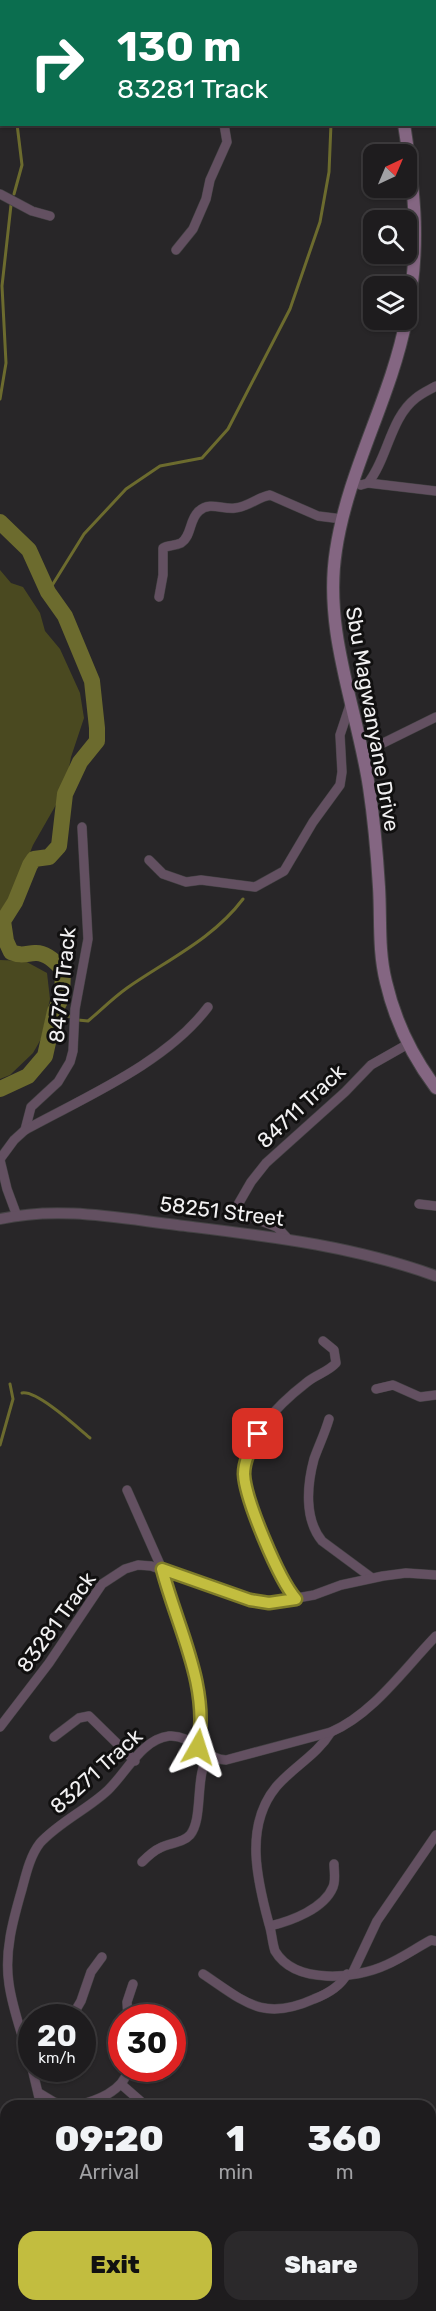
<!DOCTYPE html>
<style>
body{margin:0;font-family:Rubik,sans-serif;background:#2b292b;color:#f1f3f6;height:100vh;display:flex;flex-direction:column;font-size:22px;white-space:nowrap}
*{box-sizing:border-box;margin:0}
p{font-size:20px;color:#a1a1a4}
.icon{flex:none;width:33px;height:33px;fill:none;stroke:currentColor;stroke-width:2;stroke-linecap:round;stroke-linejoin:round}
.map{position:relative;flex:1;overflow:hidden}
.sheet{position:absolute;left:0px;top:2100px;width:436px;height:212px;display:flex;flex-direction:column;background:#1e1c1e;border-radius:18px 18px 0 0;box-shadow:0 2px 4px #0004,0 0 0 2px #3c3a3c}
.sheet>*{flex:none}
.banner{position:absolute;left:0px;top:0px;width:436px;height:126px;box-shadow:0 2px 4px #0004,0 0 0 2px #3c3a3c;background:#0b6e4f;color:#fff;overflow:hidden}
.needle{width:39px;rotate:44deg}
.tools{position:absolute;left:363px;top:144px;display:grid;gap:12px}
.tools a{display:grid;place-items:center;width:54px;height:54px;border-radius:12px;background:#1e1c1e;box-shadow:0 2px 4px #0004,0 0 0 2px #3c3a3c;font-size:30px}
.speed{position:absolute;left:18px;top:2004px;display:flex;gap:12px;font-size:30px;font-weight:700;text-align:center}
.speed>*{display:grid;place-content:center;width:78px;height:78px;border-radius:50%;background:#1e1c1e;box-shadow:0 2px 4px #0004,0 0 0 2px #3c3a3c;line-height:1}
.speed small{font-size:15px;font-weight:400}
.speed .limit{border:9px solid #d22;background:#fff;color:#111}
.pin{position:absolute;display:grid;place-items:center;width:51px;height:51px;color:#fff;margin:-26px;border-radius:12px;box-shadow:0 3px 9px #0006}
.me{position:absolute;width:66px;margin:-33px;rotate:6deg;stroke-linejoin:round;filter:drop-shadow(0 0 4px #0008)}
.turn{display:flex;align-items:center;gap:21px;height:126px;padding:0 18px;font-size:27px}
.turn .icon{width:78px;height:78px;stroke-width:2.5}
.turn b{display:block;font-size:42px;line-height:51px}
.eta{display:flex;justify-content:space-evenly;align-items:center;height:102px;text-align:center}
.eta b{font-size:36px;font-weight:800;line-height:42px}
.primary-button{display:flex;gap:12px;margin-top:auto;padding:12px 18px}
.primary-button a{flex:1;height:69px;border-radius:18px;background:#c2bd3f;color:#111;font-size:24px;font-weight:800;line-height:69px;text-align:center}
.primary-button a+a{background:#2b292b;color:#f1f3f6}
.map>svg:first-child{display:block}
.green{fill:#4a4920}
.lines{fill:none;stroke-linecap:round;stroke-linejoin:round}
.stream{stroke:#6c6b2e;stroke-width:3}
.river{stroke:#6c6b2e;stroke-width:16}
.minor-casing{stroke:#444244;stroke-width:10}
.tertiary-casing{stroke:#444244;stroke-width:12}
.secondary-casing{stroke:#444244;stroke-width:14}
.minor{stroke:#635061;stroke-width:9}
.tertiary{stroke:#635061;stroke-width:10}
.secondary{stroke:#846682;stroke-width:12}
.route-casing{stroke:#7e7b29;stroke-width:15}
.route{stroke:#c2bd3f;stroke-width:10}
.labels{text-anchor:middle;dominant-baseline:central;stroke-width:6;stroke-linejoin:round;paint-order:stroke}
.street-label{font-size:21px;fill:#f2f1f2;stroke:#111010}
</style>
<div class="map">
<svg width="436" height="2311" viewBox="0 0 436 2311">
<rect width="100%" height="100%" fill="#282628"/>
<g class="green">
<polygon points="0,570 11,583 23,587 40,613 45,631 60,649 80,693 84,718 71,757 65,789 33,845 15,890 0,917"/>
<polygon points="0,960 25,961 47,973 50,999 41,1039 33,1053 10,1075 0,1079"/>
</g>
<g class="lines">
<g class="stream">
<polyline points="26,2 26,0"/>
<polyline points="14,194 22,165 17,124"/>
<polyline points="0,399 6,363 2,286 11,205"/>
<polyline points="48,592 84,534 126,489 160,466 202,458 228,429 290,309 320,222 329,172 331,124"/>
<polyline points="55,1011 71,1017"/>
<path d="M78,1020l10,1c13,-11 25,-23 39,-33 40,-28 86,-49 116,-89"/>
<path d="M22,1393c15,-3 56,35 68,45"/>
<polyline points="0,1445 13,1399 10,1384"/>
</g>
<path class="river" d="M0,522l29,28 19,42 17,24 27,65 5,47v13l-17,21 -15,32 -6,52 -10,11 -15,2 -4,6 -15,37 -12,19 3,20 5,11c10,4 13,2 24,1 11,-1 21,9 28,17l-1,27 -7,14 -10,45 -17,20 -28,13"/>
<defs>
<g id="minor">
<polyline points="6,2 6,0"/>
<polyline points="133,2 134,0"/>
<polyline points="302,2 304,0"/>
<polyline points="0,32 2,34"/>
<polyline points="435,38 436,37"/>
<polyline points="0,60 2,59"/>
<polyline points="0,194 32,211 50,216"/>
<polyline points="176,250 193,229 206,199 210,180 227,142 224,124"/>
<path d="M353,482l8,3 7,-2c20,-25 22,-65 48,-85 6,-5 13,-8 20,-12"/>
<polyline points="368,483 436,491"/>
<path d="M159,597l4,-22v-27c5,-3 12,-2 18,-5 11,-7 8,-24 18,-32 11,-10 24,-1 36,-3 13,-1 23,-11 35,-13l48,21 24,3"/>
<polyline points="363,753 436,717"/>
<polyline points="149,860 163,874 186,882 201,880 255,887 284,871 313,822 340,785 342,772 340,735 351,702"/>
<polyline points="25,1130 31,1107 58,1082 70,1062 73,1051 75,1009 88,939 82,827"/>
<path d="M0,1159l14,-19 11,-10c60,-33 141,-67 183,-123"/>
<polyline points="0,1160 7,1189 17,1216"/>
<polyline points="419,1204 436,1206"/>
<polyline points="288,1239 277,1227 239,1213 236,1208 251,1182 266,1163 345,1092 371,1065 408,1044"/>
<polyline points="376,1389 393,1385 420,1397 436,1395"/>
<path d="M329,1419c-4,14 -10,26 -15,40 -7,26 -10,60 8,82l50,37"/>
<polyline points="127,1490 162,1569 193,1669 201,1701 201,1727 198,1747"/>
<path d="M296,1599c-19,-20 -30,-52 -38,-78 -5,-14 -12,-30 -14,-44 -3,-36 36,-74 62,-94 9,-8 22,-11 30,-20l-2,-13 -11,-9"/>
<polyline points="0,1727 49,1663 102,1584 125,1569 138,1565 151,1566 250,1600 269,1603 314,1595 341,1585 383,1576 406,1573 436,1575"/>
<path d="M331,1732c-14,23 -38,35 -55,55 -32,39 -19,93 -7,137 3,9 3,18 6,27 20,34 81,28 111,14 16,-7 30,-17 45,-25l5,1"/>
<polyline points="54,1737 79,1718 89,1716 135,1761"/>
<path d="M142,1862c5,-5 11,-11 18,-14 9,-5 23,-5 30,-13 14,-17 4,-59 19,-81"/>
<path d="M270,1926c21,-5 54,-17 63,-39 3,-7 1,-16 1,-23"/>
<path d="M203,1974c42,28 60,48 111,25 13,-5 26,-12 33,-25"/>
<polyline points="352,1974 377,1921 436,1835"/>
<polyline points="71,2018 81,2001 91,1972 102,1957"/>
<polyline points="128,2018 127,2002 133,1984"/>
<path d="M32,2067c-8,-27 -19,-55 -23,-83 -5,-32 4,-64 13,-95 4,-15 8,-33 18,-46 19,-21 48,-34 68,-53 18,-17 34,-51 61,-54 23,-2 35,23 57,24l105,-28c42,-18 73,-63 105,-96"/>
<polyline points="32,2068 41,2106"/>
<polyline points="122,2085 146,2106"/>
<polyline points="39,2093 54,2102 68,2106"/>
<path d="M75,2106c21,-5 48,-14 54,-38"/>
<polyline points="0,2258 6,2245"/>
<polyline points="0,2279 6,2278"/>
<polyline points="52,2306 56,2311"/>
<polyline points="390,2306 395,2311"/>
<polyline points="362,2311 369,2306"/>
</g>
<path id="tertiary" d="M0,1219c59,-13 118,-1 177,6 89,11 174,20 259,51"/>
<g id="secondary">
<polyline points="385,0 385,2"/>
<path d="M404,124c11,70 17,125 2,195"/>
<path d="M406,320c-15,78 -58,150 -70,230 -13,81 21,158 33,237 5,33 8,67 10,100 2,32 -1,63 7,95 9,39 26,74 50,106"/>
</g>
</defs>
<use href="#minor" class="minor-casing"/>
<use href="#tertiary" class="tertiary-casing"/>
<use href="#secondary" class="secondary-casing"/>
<use href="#minor" class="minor"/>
<use href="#tertiary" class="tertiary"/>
<use href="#secondary" class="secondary"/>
</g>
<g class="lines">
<defs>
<path id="route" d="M198,1747c12,-61 -21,-120 -36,-178l88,31 19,3 27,-4c-17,-19 -51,-100 -52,-125 0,-14 8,-28 14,-40"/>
</defs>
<use href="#route" class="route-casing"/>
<use href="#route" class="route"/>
</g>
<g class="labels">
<g class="street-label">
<text transform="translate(373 719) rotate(80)">Sbu Magwanyane Drive</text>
<text transform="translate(62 985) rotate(-84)">84710 Track</text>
<text transform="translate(301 1106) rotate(-43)">84711 Track</text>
<text transform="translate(222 1211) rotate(7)">58251 Street</text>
<text transform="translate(56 1622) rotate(-54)">83281 Track</text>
<text transform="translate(96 1771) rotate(-42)">83271 Track</text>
</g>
</g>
</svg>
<div class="tools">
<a><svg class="needle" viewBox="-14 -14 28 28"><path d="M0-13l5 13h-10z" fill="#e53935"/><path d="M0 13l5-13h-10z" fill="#a1a1a4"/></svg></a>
<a><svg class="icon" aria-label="search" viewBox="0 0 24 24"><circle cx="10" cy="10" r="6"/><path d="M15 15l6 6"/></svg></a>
<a><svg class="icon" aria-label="layers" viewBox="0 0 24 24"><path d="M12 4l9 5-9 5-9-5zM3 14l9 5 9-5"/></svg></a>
</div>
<div class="speed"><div>20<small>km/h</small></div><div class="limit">30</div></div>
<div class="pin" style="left:258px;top:1434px;background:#d93025"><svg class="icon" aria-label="arrive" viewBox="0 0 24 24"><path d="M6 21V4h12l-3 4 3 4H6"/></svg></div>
<svg class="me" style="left:198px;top:1747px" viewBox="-20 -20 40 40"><path d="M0-17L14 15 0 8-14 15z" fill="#c2bd3f" stroke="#fff" stroke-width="4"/></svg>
<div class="banner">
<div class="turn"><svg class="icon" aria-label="right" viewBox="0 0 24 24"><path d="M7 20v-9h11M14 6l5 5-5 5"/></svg><div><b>130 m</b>83281 Track</div></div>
</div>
<section class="sheet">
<div class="eta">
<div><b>09:20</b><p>Arrival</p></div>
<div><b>1</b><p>min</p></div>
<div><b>360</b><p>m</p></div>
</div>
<div class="primary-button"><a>Exit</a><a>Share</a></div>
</section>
</div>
